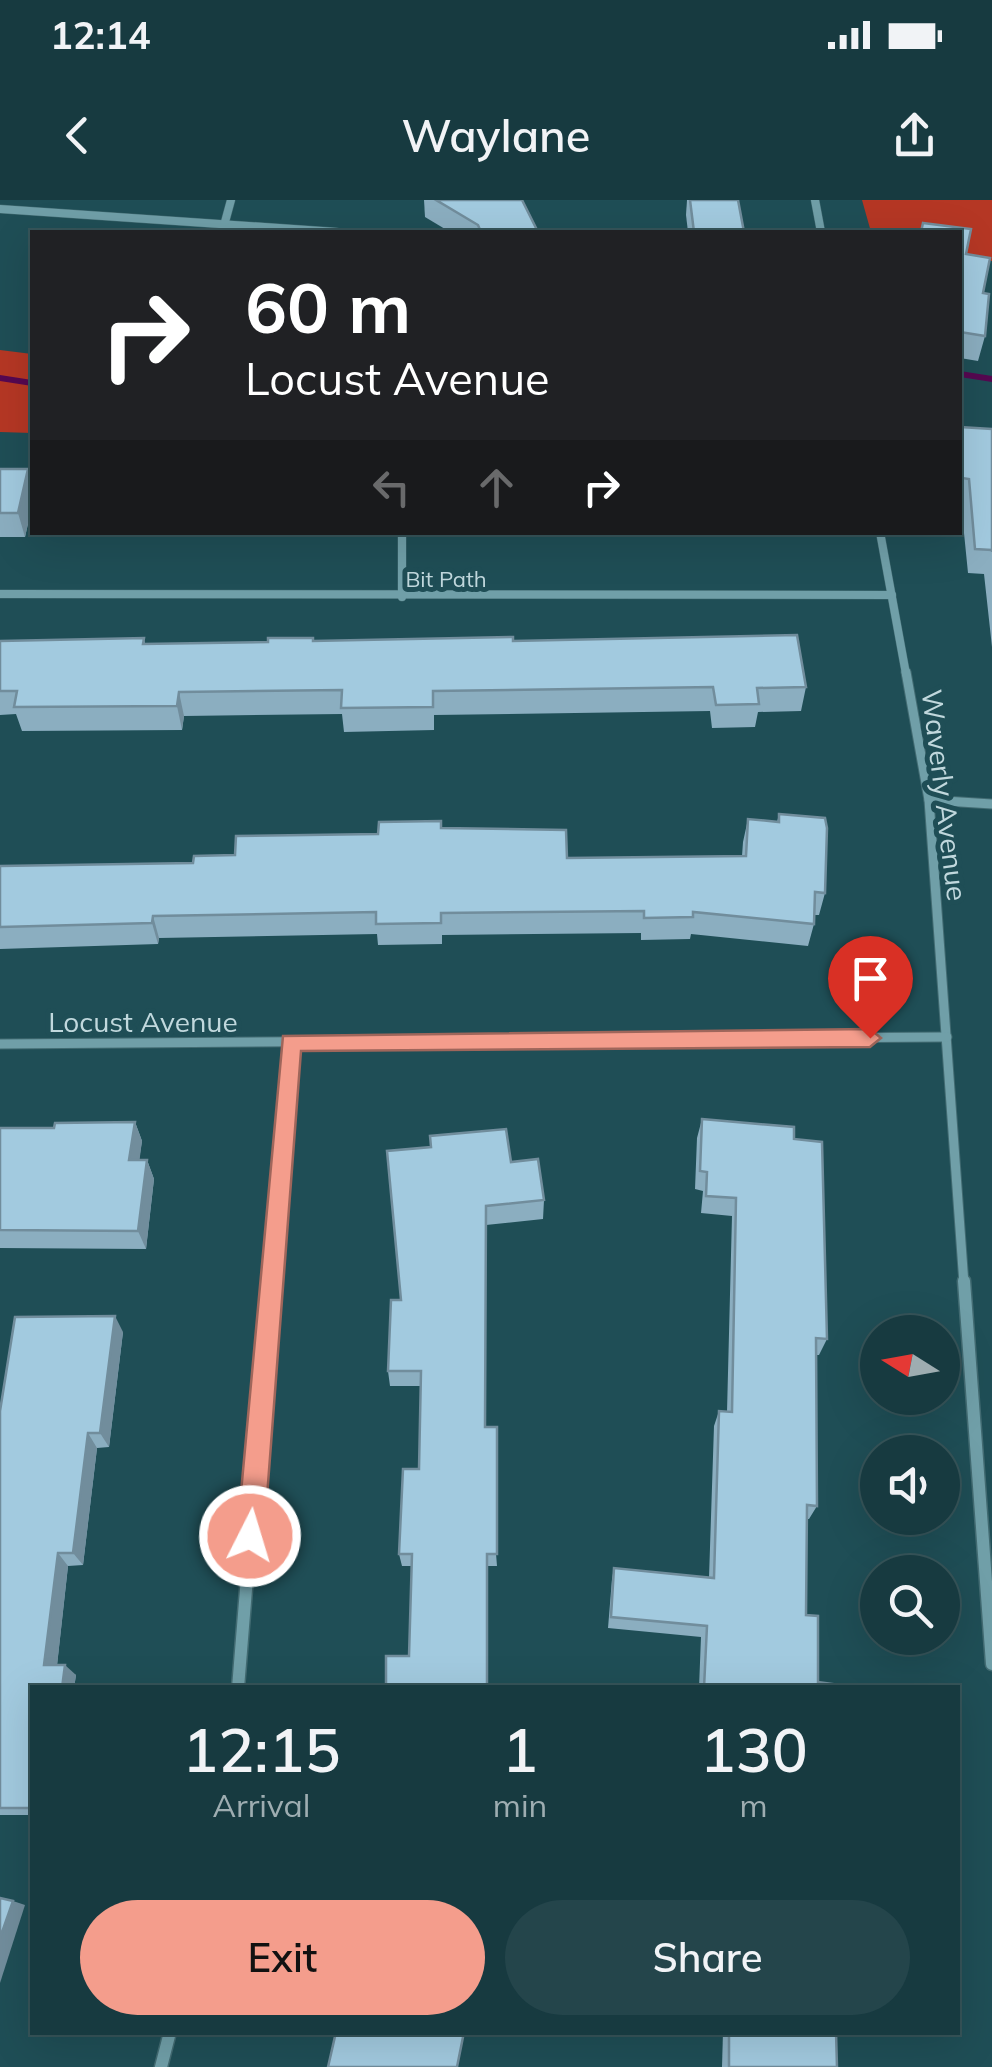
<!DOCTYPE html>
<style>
body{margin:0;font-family:Mulish,sans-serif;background:#24454b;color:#f1f3f6;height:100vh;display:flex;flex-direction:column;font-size:38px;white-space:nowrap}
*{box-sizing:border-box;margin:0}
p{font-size:32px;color:#9eadb1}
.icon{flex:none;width:55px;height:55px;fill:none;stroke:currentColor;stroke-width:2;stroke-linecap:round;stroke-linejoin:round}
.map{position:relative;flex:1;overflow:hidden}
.details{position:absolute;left:30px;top:1485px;width:930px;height:350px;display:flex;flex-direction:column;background:#173a40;border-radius:0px;box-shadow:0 10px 40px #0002,0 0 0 2px #365459}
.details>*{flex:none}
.guide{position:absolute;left:30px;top:30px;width:932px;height:305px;border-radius:0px;box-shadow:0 10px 40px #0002,0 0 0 2px #365459;background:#202124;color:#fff;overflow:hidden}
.needle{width:65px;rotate:281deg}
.tools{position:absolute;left:860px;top:1115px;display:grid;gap:20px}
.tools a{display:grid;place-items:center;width:100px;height:100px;border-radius:50%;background:#173a40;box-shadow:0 10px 40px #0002,0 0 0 2px #365459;font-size:50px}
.pin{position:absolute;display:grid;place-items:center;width:85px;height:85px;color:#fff;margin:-102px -42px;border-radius:50% 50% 50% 0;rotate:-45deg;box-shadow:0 0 10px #0007}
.pin .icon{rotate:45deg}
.me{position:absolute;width:110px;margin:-55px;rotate:5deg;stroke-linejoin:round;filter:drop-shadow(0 0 8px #0008)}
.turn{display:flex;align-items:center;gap:35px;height:210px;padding:0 50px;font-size:45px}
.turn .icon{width:130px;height:130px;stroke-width:2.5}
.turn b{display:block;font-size:70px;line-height:85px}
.lanes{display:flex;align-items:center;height:95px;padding:0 50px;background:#0003;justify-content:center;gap:50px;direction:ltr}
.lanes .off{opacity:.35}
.eta{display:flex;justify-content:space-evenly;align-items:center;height:170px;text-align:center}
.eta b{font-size:60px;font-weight:600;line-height:70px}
.cta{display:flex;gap:20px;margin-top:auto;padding:20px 50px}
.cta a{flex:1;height:115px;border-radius:60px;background:#f49d8c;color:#111;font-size:40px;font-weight:600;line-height:115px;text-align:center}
.cta a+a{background:#24454b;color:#f1f3f6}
.status{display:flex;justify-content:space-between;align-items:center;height:70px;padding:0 50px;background:#173a40;direction:ltr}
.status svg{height:28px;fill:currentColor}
header{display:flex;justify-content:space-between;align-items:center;height:130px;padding:0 50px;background:#173a40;font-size:45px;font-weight:600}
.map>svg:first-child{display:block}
.green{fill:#b53724}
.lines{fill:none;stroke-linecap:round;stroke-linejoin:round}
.stream{fill:#560851;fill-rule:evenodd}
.street-far2-casing{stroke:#426b72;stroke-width:9}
.street-far1-casing{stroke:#426b72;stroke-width:11}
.street-casing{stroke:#426b72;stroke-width:15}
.street-far2{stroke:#709fa8;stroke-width:8}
.street-far1{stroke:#709fa8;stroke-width:9}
.street{stroke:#709fa8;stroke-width:12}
.wall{fill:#8baec0}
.shaded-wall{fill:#718d9c}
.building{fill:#a2cadf;stroke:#718d9c;stroke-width:2.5}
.route{fill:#f49d8c;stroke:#9f665b;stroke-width:2.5}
.labels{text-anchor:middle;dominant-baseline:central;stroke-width:10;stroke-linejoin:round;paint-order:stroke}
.far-street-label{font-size:22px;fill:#c1d8dd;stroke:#1f4e56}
.street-label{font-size:28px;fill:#c1d8dd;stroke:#1f4e56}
</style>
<div class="status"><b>12:14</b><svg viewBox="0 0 49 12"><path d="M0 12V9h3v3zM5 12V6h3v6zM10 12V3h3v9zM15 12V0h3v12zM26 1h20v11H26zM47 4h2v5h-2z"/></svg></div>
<header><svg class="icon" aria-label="back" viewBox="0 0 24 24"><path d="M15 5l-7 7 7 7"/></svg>Waylane<svg class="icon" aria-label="share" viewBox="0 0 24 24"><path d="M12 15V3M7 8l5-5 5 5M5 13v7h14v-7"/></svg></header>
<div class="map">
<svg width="992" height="1867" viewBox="0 0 992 1867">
<rect width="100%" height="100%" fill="#1f4e56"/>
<g class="green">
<polygon points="862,0 992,0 992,61 960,55 960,32 871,32"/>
<polygon points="0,150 32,154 32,233 0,232"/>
</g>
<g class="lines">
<g class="stream">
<polygon points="960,171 992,176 992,182 960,177"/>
<polygon points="0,175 32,180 32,186 0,181"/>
</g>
<defs>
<g id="street-far2">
<polyline points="815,0 821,32"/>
<polyline points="0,9 337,32"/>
<polyline points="225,22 231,0"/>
<polyline points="402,332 402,397"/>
<polyline points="880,332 906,474"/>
<polyline points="0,394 892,395"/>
</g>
<g id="street-far1">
<polyline points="906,472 929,600 964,1084"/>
<polyline points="929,600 992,604"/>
<polyline points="0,844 947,837"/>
<polyline points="271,1084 291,842"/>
</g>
<g id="street">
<polyline points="964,1081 992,1464"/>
<polyline points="238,1488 271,1081"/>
<polyline points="161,1867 170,1832"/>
</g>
</defs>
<use href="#street-far2" class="street-far2-casing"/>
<use href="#street-far1" class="street-far1-casing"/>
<use href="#street" class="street-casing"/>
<use href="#street-far2" class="street-far2"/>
<use href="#street-far1" class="street-far1"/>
<use href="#street" class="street"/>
</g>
<g class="wall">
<polygon points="424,0 522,0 538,32 450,32 425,17"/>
<polygon points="687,0 738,0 744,32 688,32 686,15"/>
<polygon points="960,32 966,54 983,93 985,136 978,161 960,158"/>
<polygon points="960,227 992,229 992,447 984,374 968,373 961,303 960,303"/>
<polygon points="0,269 28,269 32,284 32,306 25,337 0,337"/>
<polygon points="106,332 312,332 312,335 107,336"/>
<polygon points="144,438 145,444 313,441 513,441 806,487 801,511 758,512 755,527 712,528 710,511 434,515 434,530 344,532 342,514 184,516 182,530 22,531 16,514 0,515 0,441"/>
<polygon points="779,614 825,693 819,715 815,715 814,724 808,746 691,734 690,739 641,740 641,733 442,735 442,744 378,745 377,734 159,738 158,744 0,749 0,666 193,663 235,655 378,634 441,628 567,658 742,656 743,642 748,619 777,622"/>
<polygon points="702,919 794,939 827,1139 819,1155 816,1155 817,1306 809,1319 807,1319 806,1415 818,1482 840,1488 699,1488 701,1437 608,1428 612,1379 614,1368 709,1378 714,1226 719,1211 727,1212 732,1016 701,1013 703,991 695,989 697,938"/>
<polygon points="135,922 142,941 139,960 147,960 154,979 146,1049 0,1048 0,928 54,928"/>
<polygon points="511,962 544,1000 543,1019 486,1025 486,1227 497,1366 487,1366 409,1456 412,1366 402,1366 399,1354 419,1269 421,1186 390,1186 388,1171 401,1100"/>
<polygon points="123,1132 109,1247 97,1248 83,1365 68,1366 57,1465 76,1475 74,1488 32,1488 32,1615 0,1615 0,1211"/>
<polygon points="723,1832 836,1832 837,1867 722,1867"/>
</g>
<g class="shaded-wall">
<polygon points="28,269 32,284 32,306 25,337 18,313"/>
<polygon points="179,492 184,516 182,530 177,506"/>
<polygon points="153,716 159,738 158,744 152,723"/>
<polygon points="135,922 142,941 137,979 129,960"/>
<polygon points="147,960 154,979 146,1049 138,1031"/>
<polygon points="115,1116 123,1132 109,1247 100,1233"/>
<polygon points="88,1233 97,1248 83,1365 73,1353"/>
<polygon points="58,1353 68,1366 56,1475 44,1465"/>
<polygon points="65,1465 76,1475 74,1488 62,1488"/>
<polygon points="13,1701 25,1705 0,1783 0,1738"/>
</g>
<g class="building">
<polygon points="436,0 522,0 538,32 481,32 478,25"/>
<polygon points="690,0 738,0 744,32 694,32"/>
<polygon points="923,23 971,29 966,54 990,58 983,93 989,94 985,136 960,132 960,32 921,32"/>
<polygon points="60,30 98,32 59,32"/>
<polygon points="960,227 992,229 992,352 992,350 975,349 969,279 962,278"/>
<polygon points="0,269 28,269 18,313 0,313"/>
<polygon points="797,435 806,487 757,488 759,504 716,505 713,487 433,491 433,507 341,508 342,490 179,492 177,506 14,507 17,491 0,491 0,441 144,438 143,444 268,442 268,438 313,438 313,441 513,437 513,441"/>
<polygon points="779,614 825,618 827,628 825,693 815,692 814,724 693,712 693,717 644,718 644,711 441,713 441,723 376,724 376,712 153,716 152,723 0,727 0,666 193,663 194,656 235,655 236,636 378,634 379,622 441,621 441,628 566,630 567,658 746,656 748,619 779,622"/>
<polygon points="702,919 794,927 794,939 822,942 827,1139 816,1138 817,1306 807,1305 806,1415 818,1416 818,1482 840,1485 840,1488 704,1488 707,1426 611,1417 614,1368 714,1378 719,1211 732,1212 736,998 706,996 707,972 700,971"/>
<polygon points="135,922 129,960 147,960 138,1031 0,1030 0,928 54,928 55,923"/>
<polygon points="506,929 511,962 538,959 544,1000 486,1006 485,1227 497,1227 497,1354 487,1354 487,1488 386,1488 386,1456 409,1456 412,1354 399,1354 403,1269 419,1269 421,1171 388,1171 391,1100 401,1100 387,951 431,947 430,936"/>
<polygon points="115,1116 100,1233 88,1233 73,1353 58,1353 44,1465 65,1465 62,1488 32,1488 32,1592 30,1608 0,1608 0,1211 15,1117"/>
<polygon points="0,1698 13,1701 0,1738"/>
<polygon points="336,1832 464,1832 457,1867 328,1867"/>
<polygon points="729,1832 836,1832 837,1867 729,1867"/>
</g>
<polygon class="route" points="870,829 881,838 870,847 301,851 264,1336 260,1345 250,1349 241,1345 237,1336 283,836"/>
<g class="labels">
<g class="far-street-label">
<text x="446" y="379">Bit Path</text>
</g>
<g class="street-label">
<text transform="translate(945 595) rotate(83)">Waverly Avenue</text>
<text x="143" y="821">Locust Avenue</text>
</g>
</g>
</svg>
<div class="tools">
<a><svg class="needle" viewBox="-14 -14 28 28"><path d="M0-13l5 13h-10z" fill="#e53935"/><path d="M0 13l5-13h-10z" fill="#9eadb1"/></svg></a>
<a><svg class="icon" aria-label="sound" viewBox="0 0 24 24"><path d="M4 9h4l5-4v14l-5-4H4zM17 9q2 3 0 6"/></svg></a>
<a><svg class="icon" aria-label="search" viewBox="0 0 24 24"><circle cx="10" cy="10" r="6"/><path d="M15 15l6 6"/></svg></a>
</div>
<div class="pin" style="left:870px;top:838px;background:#d93025"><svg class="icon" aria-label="arrive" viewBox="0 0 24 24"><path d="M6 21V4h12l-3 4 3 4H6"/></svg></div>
<svg class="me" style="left:250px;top:1336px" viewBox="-20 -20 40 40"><circle r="17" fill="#f49d8c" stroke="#fff" stroke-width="3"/><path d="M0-11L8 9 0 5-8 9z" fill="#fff"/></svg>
<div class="guide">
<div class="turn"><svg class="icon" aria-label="right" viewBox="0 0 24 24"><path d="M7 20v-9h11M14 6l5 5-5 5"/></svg><div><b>60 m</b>Locust Avenue</div></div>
<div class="lanes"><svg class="icon off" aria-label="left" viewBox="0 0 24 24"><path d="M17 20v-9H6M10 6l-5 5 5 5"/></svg><svg class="icon off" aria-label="ahead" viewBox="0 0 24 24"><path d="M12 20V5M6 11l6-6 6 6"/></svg><svg class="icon" aria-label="right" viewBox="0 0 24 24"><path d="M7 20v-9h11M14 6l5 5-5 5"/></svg></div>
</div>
<section class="details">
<div class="eta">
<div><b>12:15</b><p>Arrival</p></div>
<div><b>1</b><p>min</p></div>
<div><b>130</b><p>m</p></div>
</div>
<div class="cta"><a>Exit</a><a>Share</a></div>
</section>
</div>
